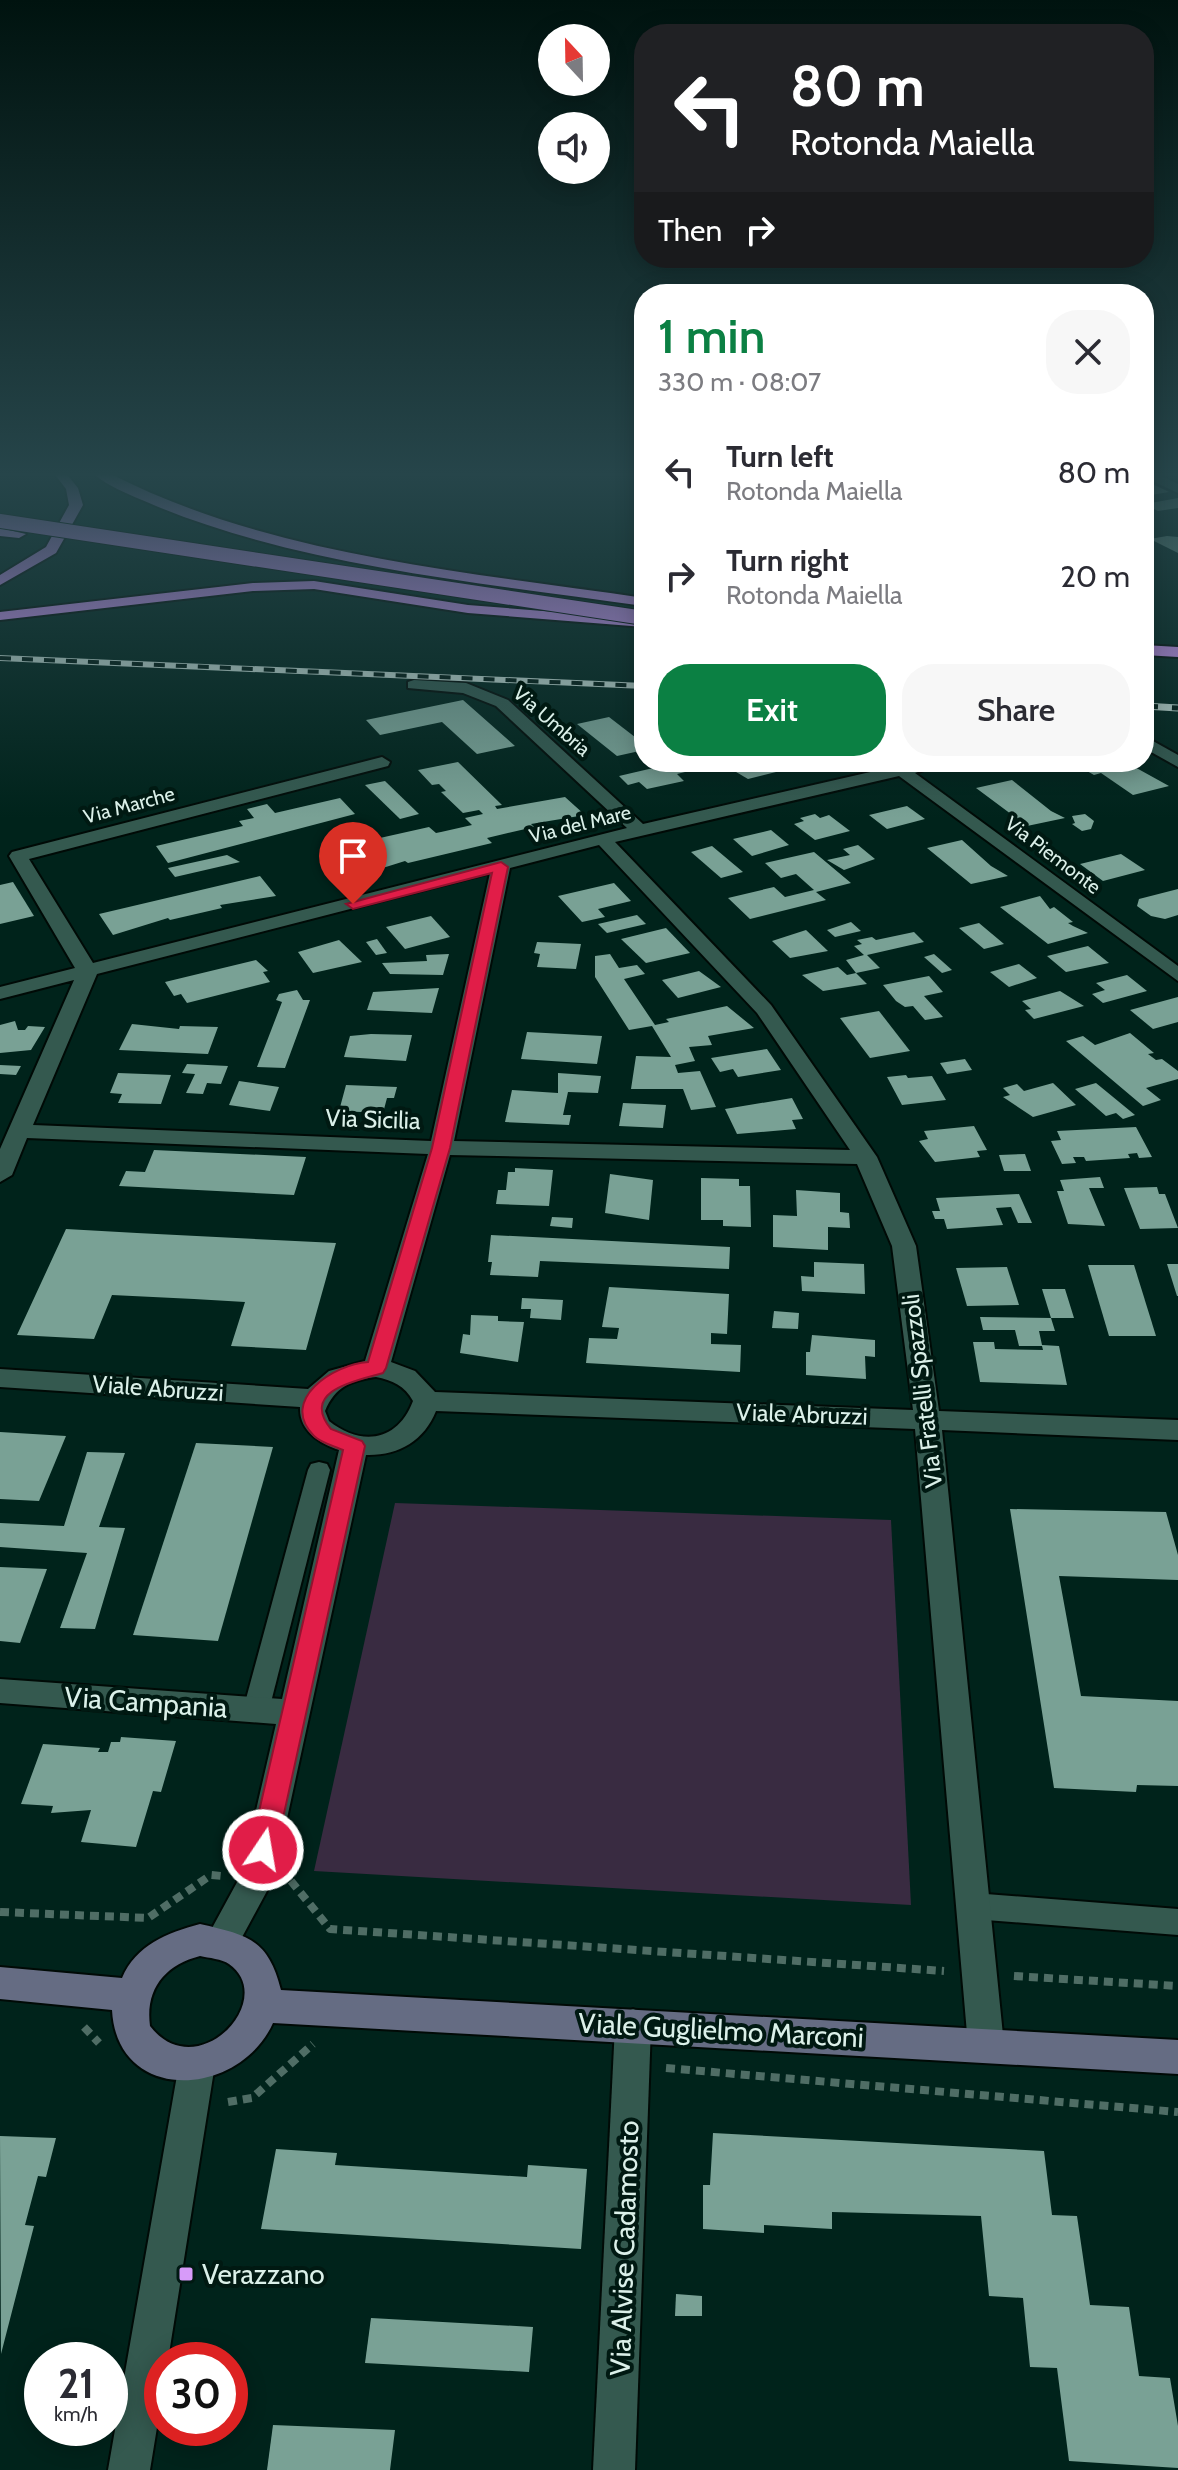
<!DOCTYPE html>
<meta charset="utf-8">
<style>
body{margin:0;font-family:Cabin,sans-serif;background:#f7f7f7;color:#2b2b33;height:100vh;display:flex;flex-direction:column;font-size:30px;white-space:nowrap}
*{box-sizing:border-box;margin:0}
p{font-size:26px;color:#7c7c81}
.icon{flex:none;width:44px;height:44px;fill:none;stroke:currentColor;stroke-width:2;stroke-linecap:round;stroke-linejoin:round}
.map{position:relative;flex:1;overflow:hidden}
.panel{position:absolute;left:634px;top:284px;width:520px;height:488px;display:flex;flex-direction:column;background:#fff;border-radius:32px;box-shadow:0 4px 20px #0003}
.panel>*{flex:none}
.banner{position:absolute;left:634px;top:24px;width:520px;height:244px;border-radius:32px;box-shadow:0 4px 20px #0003;background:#202124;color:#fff;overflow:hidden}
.needle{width:52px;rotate:338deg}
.fabs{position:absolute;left:538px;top:24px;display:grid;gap:16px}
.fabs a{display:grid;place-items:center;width:72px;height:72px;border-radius:50%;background:#fff;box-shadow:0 4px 20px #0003;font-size:40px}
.speed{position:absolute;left:24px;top:2342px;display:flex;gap:16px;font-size:40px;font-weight:700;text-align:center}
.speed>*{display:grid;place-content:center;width:104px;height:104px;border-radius:50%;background:#fff;box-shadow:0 4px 20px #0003;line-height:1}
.speed small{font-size:20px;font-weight:400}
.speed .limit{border:12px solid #d22;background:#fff;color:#111}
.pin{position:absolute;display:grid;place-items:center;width:68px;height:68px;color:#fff;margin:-82px -34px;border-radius:50% 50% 50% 0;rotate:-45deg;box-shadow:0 0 8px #0007}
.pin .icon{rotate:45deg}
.me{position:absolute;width:88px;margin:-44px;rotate:12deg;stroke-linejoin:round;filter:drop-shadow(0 0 6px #0008)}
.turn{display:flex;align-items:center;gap:28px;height:168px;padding:0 24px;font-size:36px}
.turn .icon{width:104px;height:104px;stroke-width:2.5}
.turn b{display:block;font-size:56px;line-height:68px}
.then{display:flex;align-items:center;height:76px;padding:0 24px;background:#0003;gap:16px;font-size:30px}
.round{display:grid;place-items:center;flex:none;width:84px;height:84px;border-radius:32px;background:#f7f7f7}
.head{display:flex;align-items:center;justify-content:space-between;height:136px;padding:0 24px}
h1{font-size:48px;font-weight:600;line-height:60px;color:#0b8043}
.button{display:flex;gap:16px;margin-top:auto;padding:16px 24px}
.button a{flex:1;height:92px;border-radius:32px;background:#0b8043;color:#fff;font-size:32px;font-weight:600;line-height:92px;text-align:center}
.button a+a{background:#f7f7f7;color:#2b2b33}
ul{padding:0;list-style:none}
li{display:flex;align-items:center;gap:24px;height:104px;padding:0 24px}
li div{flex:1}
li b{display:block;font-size:30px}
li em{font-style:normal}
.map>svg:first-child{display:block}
.green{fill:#392b41}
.building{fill:#79a195}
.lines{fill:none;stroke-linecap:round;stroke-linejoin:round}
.lane-casing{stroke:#000a06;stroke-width:4}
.street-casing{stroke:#000a06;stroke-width:4}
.secondary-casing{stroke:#000a06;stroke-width:4}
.highway-casing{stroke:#000a06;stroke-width:4}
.path{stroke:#4f6d65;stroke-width:8;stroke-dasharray:9 6;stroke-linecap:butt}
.lane{fill:#34594f;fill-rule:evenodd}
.street{fill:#34594f;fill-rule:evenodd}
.secondary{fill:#656c83;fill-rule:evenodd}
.highway{fill:#d897fd;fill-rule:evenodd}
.rail-far1-casing{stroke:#c1d7d0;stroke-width:6}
.rail-casing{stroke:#c1d7d0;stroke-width:7}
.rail-far1{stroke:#001912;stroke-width:4;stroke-dasharray:11;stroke-linecap:butt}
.rail{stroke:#001912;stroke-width:5;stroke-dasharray:14;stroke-linecap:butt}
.highway-bridge-casing{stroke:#000a06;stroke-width:16;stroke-linecap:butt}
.highway-bridge{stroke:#d897fd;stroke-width:14}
.route{fill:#e11d48;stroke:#92132f;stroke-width:2}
.poi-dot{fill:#d79bf9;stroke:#001912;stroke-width:3}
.labels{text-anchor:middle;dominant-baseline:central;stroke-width:8;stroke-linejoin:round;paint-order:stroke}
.far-street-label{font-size:20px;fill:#dbf0e9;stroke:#001912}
.street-label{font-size:24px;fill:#dbf0e9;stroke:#001912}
.near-street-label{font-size:28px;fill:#dbf0e9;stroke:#001912}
.near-poi-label{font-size:28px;fill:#dbf0e9;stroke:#001912;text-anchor:start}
</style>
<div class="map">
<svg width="1178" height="2470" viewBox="0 0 1178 2470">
<rect width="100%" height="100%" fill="#00231b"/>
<polygon class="green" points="395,1503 891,1520 911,1905 314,1871"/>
<g class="building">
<polygon points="1144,480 1169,492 1145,496 1150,499 1146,500 1151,503 1178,498 1178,508 1158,511 1144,504"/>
<polygon points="1167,536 1178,537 1178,553 1150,539"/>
<polygon points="463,700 515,746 477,754 442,722 380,735 366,720"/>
<polygon points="609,717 644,744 644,750 617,756 577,724"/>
<polygon points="458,762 502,805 495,806 497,809 565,797 585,815 531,824 534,827 487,838 492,843 408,863 405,861 357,876 340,855 368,849 362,842 429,827 436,833 441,832 472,825 465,818 483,814 479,810 463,813 441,792 446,791 439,784 432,785 418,770"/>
<polygon points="679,762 689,771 677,774 684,781 647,789 639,782 628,785 619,776"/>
<polygon points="719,762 812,762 812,763 748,779"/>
<polygon points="1071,762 1140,762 1131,765 1169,786 1133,795 1101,773 1094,775"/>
<polygon points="1012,780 1051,811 1065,818 1027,826 976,788"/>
<polygon points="385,781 419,814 400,819 365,785"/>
<polygon points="340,798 355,814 168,863 156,846 243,826 239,821 254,818 247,809 267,804 275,813"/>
<polygon points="907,806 925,819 887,829 869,815"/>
<polygon points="815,814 820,818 829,815 850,831 815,840 794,824 804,821 800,818"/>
<polygon points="1085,814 1094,821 1091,829 1082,831 1072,824 1075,823 1072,816"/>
<polygon points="771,830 789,845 752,856 733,839"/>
<polygon points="962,840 991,866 1008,876 971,884 927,848"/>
<polygon points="858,845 875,859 844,870 827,860 850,855 843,849"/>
<polygon points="712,846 743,872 721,878 691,852"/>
<polygon points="814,852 851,883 816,892 826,900 750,919 728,898 774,887 785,897 814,890 796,874 781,878 765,863"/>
<polygon points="1121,854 1145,870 1103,881 1080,864"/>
<polygon points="227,855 240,862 175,877 168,868"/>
<polygon points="260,876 276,896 220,905 222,908 170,920 168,918 113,935 99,914"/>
<polygon points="13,882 34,916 0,924 0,885"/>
<polygon points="614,883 631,901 598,909 605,917 582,922 558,896"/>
<polygon points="1178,889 1178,915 1165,919 1151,916 1137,906 1139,899"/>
<polygon points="1040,896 1050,909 1054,907 1073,922 1068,923 1073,926 1088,933 1048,944 1000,907"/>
<polygon points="637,915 646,924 607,933 598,924"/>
<polygon points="431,916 450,937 405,949 386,927"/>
<polygon points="851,922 861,931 835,937 827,930"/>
<polygon points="979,923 1004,944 984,949 959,928"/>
<polygon points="666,928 690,953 646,963 621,939"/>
<polygon points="806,930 828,951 790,958 772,941"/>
<polygon points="914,932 924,942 867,955 880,968 856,973 846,960 864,955 854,946 862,944 857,940 872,937 876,940"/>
<polygon points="377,939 387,953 376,955 366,942"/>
<polygon points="339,940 362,962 313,973 298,952"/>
<polygon points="537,942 581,944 576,969 537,967 540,954 534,953"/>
<polygon points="1088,946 1109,963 1066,972 1047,956"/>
<polygon points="449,954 443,975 390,974 382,963 427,961 426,955"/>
<polygon points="610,954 619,968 637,965 645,974 624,979 655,1025 669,1022 666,1019 727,1006 754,1028 708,1036 712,1045 689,1047 695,1061 675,1065 678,1073 700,1071 716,1107 691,1110 683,1089 631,1089 636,1056 671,1057 652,1026 629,1030 595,977 595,956"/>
<polygon points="934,954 952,970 942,973 924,957"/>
<polygon points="256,960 268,971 263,972 270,982 187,1003 181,994 174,996 165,982"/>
<polygon points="1019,964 1037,978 1009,987 990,972"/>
<polygon points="838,967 847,975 856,973 867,984 823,991 802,975"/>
<polygon points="699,971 721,987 678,998 662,980"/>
<polygon points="1127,975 1147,991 1103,1003 1092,994 1105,990 1096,983"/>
<polygon points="929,976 943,992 924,996 943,1017 925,1020 913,1006 905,1007 896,1001 883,985"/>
<polygon points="439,988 432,1013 367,1010 373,992"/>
<polygon points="297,990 303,1000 310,1000 285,1068 257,1067 282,1002 276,1000 279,994"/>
<polygon points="1060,991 1084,1006 1034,1019 1025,1010 1031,1009 1022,1001"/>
<polygon points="1178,997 1178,1022 1153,1029 1130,1010"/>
<polygon points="879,1011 910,1051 870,1058 840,1018"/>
<polygon points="15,1021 18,1030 25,1030 28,1026 45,1027 31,1050 0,1053 0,1025"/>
<polygon points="132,1024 179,1029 180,1026 218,1027 208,1054 119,1050"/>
<polygon points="527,1032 602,1036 597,1064 521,1059"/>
<polygon points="1130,1033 1154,1053 1148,1054 1156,1060 1162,1059 1178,1071 1178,1079 1146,1088 1161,1100 1143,1106 1066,1041 1083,1036 1095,1045"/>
<polygon points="371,1034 412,1035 406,1061 344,1057 350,1036"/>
<polygon points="767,1049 781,1070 738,1077 733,1069 720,1072 711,1058"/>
<polygon points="965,1059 972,1070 947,1074 940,1063"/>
<polygon points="187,1064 228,1066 221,1084 207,1083 203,1094 186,1093 195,1074 182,1073"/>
<polygon points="0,1065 21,1066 16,1075 0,1074"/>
<polygon points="118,1073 171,1075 161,1104 118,1103 122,1094 110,1093"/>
<polygon points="558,1073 601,1076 598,1093 568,1092 563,1115 571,1115 569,1125 505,1122 512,1090 558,1093"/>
<polygon points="906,1075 908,1078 932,1076 946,1100 902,1105 887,1077"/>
<polygon points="239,1081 279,1087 270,1111 229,1105"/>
<polygon points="1053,1083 1076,1105 1033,1117 1003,1097 1010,1095 1003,1088 1017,1084 1024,1091"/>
<polygon points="1096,1083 1135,1115 1123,1119 1116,1113 1106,1116 1075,1089"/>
<polygon points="346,1085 397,1087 394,1098 387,1098 383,1113 339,1111"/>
<polygon points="792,1098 803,1119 792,1120 796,1129 737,1134 725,1109"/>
<polygon points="623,1103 666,1105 663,1128 619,1126"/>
<polygon points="974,1126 987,1150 977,1151 980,1157 935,1162 919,1141 928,1139 924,1131"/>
<polygon points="1136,1127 1152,1157 1139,1158 1137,1153 1128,1154 1130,1158 1086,1161 1084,1157 1073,1157 1076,1163 1062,1164 1051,1141 1061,1140 1057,1131"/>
<polygon points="154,1150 306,1157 294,1195 119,1186 126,1171 145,1172"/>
<polygon points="1025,1154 1031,1171 1004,1171 999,1155"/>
<polygon points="515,1168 553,1170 549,1206 496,1204 498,1190 506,1190 508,1172 515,1172"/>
<polygon points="610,1174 653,1180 649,1220 605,1213"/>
<polygon points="1100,1177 1104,1188 1089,1188 1105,1226 1068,1224 1057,1191 1064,1191 1060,1180"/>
<polygon points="701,1178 739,1179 739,1186 750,1186 751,1227 723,1226 723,1220 701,1220"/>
<polygon points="1157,1187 1159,1194 1165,1194 1178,1228 1140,1229 1124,1188"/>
<polygon points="796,1190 840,1193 840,1212 849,1213 850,1228 828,1227 828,1250 773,1247 773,1215 797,1216"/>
<polygon points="1019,1194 1032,1223 1018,1223 1011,1207 996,1208 1003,1225 947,1229 944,1219 935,1219 932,1211 940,1211 936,1198"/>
<polygon points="552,1217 573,1218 572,1228 550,1226"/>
<polygon points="66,1229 137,1233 336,1243 306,1350 231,1346 245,1302 194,1299 112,1295 94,1339 17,1335"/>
<polygon points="491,1235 730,1247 729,1269 540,1261 538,1277 490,1275 492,1262 488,1262"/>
<polygon points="814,1262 864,1264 865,1294 802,1291 801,1276 814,1277"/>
<polygon points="1167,1264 1178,1264 1178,1296 1177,1296"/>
<polygon points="1088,1265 1134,1265 1156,1336 1109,1336"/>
<polygon points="1007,1267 1019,1305 967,1306 956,1268"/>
<polygon points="609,1287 729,1294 727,1334 711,1333 711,1344 741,1345 740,1372 586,1363 589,1338 617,1339 619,1328 602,1327"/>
<polygon points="1042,1289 1065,1289 1074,1318 1051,1318 1055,1331 1039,1331 1042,1345 1059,1346 1067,1385 980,1382 973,1342 994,1342 995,1349 1043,1350 1042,1346 1019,1346 1015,1330 983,1330 980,1317 1051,1318"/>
<polygon points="522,1298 563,1300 561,1320 530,1318 531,1309 521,1309"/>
<polygon points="774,1311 799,1313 798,1329 772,1328"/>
<polygon points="471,1315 498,1316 498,1321 524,1322 518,1362 460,1353 463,1334 470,1335"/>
<polygon points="812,1335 875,1340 875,1357 865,1356 866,1379 806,1375 806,1352 810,1352"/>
<polygon points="0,1432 66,1436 39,1501 0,1499"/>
<polygon points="196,1443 273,1447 218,1641 133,1635"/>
<polygon points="87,1452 125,1453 99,1527 125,1528 95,1629 60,1628 87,1553 0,1547 0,1523 64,1526"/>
<polygon points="1010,1509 1166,1512 1178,1555 1178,1580 1059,1576 1081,1696 1178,1701 1178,1786 1137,1785 1136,1792 1054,1788"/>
<polygon points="0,1567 47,1569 20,1643 0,1641"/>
<polygon points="121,1737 176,1741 161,1792 153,1791 136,1847 81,1842 91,1810 51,1813 53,1806 21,1804 43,1744 100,1748 98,1752 108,1752 111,1742 120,1742"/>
<polygon points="713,2133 1044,2151 1052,2215 1077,2216 1090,2305 1129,2307 1139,2376 1170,2378 1178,2426 1178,2468 1069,2461 1057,2368 1030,2367 1023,2298 989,2296 981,2216 832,2212 832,2229 764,2225 764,2233 703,2229 703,2185 710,2185"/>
<polygon points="0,2136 56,2138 46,2177 38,2176 25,2225 34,2226 1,2354"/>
<polygon points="276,2149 337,2153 335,2165 527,2177 528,2165 587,2169 581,2249 261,2229"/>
<polygon points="676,2294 702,2296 702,2316 675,2316"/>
<polygon points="371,2318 533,2327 529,2372 365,2363"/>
<polygon points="273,2425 395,2430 390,2470 267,2470"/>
</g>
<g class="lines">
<defs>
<g id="lane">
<polygon points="319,1462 327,1464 330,1470 269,1710 265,1717 256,1721 247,1717 243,1710 308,1470 311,1464"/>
<polygon points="973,1893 1178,1909 1178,1935 973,1919 963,1915 959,1906 963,1897"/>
</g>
<g id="street">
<polygon points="1144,472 1153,472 1178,484 1178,493 1144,477"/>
<path d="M414,680l52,3 42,17 135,124 258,-59 46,-3 -32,11 263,193v15l-279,-205 -284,66 156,163 106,152 39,89 23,165 239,9v20l-236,-10 62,615 -5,12 -13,5 -13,-5 -5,-12 -53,-616 -479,-18c-12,30 -38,45 -70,44l-92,423 -40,74 -12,5 -12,-5 -5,-11 36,-66 35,-151 -276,-21v-24l282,20 57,-249c-20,-7 -40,-19 -39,-43l-300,-20v-18l308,20 21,-18 36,-10 63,-207 -401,-16 -15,37 -12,7v-33l74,-169 -74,19v-12l75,-19 -66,-112 3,-4 370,-95 8,5 -2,4 -359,93 64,104 534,-135 -131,-122 -33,-13 -55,-5v-6zM599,845l158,168 93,137 -396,-9 56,-273zM490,873l-59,268 -398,-16 64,-151zM450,1155l407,9 35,82 21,164 -478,-18 -20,-21 -24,-9zM376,1377c16,3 29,9 37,24 -15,40 -51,46 -84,20l-4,-10c10,-24 26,-31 51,-34z"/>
<polygon points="1144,736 1178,755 1178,767 1144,748"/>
<polygon points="633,2009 646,2014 651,2026 635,2470 593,2470 615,2026 620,2014"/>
<polygon points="197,2047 210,2052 215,2064 168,2360 162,2360 162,2397 150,2470 108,2470 179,2064 184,2052"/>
</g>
<path id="secondary" d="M200,1924c48,11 68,15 81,66l897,50v34l-905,-51c-34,75 -156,82 -161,-13l-112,-11v-32l122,11c14,-33 45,-45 78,-54zM200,1956c9,2 22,3 29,8 50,35 -32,123 -79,62 -5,-37 15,-61 50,-70z"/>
<g id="highway">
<polygon points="53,472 65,472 78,488 83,505 56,553 0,585 0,575 46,547 69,505 66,489"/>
<path d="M92,472h15c164,85 357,99 537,126v8c-159,-23 -340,-39 -488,-100 -20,-9 -49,-19 -64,-34z"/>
<polygon points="0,528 26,534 19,538 0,536"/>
<polygon points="314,581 468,605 644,619 644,627 468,613 314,589 253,591 0,620 0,612 253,583"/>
<polygon points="1144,645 1178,647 1178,657 1144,655"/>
</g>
</defs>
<use href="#lane" class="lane-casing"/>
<use href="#street" class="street-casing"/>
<use href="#secondary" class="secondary-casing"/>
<use href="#highway" class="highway-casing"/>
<g class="path">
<polyline points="291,1881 330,1929 944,1971"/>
<polyline points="0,1912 148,1918 211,1875 222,1876"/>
<polyline points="1014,1976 1178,1986"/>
<polyline points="84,2027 99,2043"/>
<polyline points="666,2068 1178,2112"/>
<polyline points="228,2102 252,2098 313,2044"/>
</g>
<use href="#lane" class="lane"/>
<use href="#street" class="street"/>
<use href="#secondary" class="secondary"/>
<use href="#highway" class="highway"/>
<defs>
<polyline id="rail-far1" points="0,658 644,686"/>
<polyline id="rail" points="1144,706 1178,708"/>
</defs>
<use href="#rail-far1" class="rail-far1-casing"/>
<use href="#rail" class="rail-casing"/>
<use href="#rail-far1" class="rail-far1"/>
<use href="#rail" class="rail"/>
<defs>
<polyline id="highway-bridge" points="0,521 644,618"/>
</defs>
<use href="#highway-bridge" class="highway-bridge-casing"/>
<use href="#highway-bridge" class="highway-bridge"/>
</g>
<linearGradient id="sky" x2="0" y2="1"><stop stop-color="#00130f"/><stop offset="0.58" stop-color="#26454a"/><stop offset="1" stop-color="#26454a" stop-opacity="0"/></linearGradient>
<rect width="1178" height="818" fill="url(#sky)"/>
<path class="route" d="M501,862l7,5 -58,281 -64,220 -3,5c-24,7 -84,17 -52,56l31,12 3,5 -89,404 -4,8 -9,3 -9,-3 -4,-8 93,-400c-9,-4 -22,-7 -29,-14 -36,-36 20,-72 54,-74l64,-214 60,-275 -139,36 -7,-5z"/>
<rect class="poi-dot" x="178" y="2266" width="16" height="16" rx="4"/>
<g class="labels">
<g class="far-street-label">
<text transform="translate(552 721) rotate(41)">Via Umbria</text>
<text transform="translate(129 805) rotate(-15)">Via Marche</text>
<text transform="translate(580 824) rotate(-14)">Via del Mare</text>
<text transform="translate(1053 855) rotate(37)">Via Piemonte</text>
</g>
<g class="street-label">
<text transform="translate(373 1119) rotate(2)">Via Sicilia</text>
<text transform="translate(158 1388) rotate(4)">Viale Abruzzi</text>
<text transform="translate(922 1391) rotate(-97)">Via Fratelli Spazzoli</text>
<text transform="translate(802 1414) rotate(2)">Viale Abruzzi</text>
</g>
<g class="near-street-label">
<text transform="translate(146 1702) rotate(4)">Via Campania</text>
<text transform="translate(721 2030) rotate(3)">Viale Guglielmo Marconi</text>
<text transform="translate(624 2248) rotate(-88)">Via Alvise Cadamosto</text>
</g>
<g class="near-poi-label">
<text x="202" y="2274">Verazzano</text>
</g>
</g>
</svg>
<div class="fabs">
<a><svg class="needle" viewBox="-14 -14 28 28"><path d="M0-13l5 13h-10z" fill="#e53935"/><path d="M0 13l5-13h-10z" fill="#7c7c81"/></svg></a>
<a><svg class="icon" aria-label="sound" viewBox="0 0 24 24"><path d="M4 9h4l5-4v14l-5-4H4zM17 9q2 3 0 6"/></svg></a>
</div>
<div class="speed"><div>21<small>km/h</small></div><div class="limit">30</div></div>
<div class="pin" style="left:353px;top:904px;background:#d93025"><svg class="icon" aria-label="arrive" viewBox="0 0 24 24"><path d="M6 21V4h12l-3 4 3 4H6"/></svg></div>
<svg class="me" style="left:263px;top:1850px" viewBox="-20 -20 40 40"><circle r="17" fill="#e11d48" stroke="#fff" stroke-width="3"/><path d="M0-11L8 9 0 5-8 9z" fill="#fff"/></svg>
<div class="banner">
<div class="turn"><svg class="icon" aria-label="left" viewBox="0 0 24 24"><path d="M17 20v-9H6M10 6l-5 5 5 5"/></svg><div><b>80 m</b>Rotonda Maiella</div></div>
<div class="then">Then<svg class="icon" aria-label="right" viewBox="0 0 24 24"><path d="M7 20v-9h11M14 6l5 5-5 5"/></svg></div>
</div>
<section class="panel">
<div class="head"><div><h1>1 min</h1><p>330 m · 08:07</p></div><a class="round"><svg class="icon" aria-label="close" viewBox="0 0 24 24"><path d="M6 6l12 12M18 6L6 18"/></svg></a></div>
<ul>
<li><svg class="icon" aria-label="left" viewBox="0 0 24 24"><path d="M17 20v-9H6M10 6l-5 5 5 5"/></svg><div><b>Turn left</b><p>Rotonda Maiella</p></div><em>80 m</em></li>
<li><svg class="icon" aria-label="right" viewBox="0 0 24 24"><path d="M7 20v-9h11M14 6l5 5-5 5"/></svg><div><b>Turn right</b><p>Rotonda Maiella</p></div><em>20 m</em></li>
</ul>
<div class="button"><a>Exit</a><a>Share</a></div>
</section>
</div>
